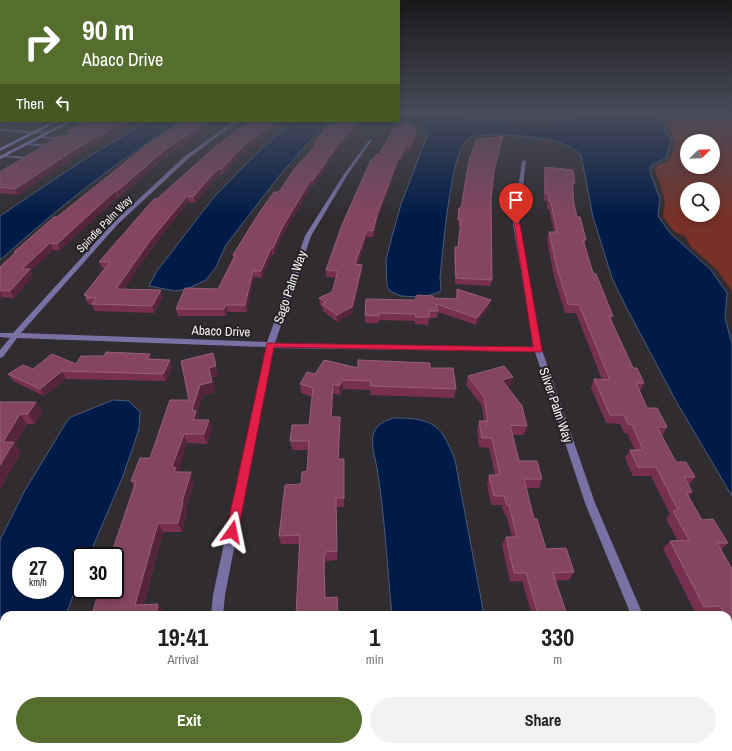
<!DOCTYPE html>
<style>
body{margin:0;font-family:"Archivo Narrow",sans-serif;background:#f2f2f2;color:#202124;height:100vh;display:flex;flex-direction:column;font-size:15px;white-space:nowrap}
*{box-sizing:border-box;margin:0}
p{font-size:13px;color:#757577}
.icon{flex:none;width:22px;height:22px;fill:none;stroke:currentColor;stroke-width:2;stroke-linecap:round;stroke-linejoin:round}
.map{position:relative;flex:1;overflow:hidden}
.drawer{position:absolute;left:0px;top:611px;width:732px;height:140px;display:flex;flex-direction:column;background:#fff;border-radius:12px 12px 0 0;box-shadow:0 2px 6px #0003}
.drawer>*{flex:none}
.hud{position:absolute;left:0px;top:0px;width:400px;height:122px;box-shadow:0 2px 6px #0003;background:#556e2e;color:#fff;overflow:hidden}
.needle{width:26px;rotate:67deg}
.controls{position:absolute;left:680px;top:134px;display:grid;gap:8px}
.controls a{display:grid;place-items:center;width:40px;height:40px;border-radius:50%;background:#fff;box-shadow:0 2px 6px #0003;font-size:20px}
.speed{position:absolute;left:12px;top:547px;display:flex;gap:8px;font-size:20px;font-weight:700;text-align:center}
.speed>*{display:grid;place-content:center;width:52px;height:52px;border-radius:50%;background:#fff;box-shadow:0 2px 6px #0003;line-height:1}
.speed small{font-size:10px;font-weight:400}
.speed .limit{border:2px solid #111;border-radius:6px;background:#fff;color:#111}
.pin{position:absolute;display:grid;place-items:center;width:34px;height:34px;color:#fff;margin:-41px -17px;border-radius:50% 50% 50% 0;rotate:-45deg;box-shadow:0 0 4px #0007}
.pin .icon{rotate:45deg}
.me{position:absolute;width:44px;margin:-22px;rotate:12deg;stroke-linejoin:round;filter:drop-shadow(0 0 3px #0008)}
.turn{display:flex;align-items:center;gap:14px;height:84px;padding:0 16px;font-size:18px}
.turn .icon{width:52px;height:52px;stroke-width:2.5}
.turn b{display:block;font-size:28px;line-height:34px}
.then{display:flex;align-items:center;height:38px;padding:0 16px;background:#0003;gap:8px;font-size:15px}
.eta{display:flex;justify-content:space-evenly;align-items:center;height:68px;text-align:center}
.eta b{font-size:24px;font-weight:700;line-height:28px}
.button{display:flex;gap:8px;margin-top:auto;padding:8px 16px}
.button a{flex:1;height:46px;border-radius:24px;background:#556e2e;color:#fff;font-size:16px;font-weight:700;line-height:46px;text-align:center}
.button a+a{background:#f2f2f2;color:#202124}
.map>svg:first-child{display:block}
.green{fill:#773128;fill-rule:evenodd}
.water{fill:#001b48;stroke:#4a5c7c;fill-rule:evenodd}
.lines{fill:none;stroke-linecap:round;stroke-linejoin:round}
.service{fill:#7970a3;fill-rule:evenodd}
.minor{fill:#7970a3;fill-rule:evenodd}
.secondary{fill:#a495e7;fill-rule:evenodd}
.wall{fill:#77304f}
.shaded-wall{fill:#55253b}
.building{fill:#854561;stroke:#966078}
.route{fill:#e11d48;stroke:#92132f}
.labels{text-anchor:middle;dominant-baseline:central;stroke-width:4;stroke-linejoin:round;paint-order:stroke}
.far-street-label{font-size:11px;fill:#f5f3f5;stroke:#262226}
.street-label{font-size:13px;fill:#f5f3f5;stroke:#262226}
</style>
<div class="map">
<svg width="732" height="751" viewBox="0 0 732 751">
<rect width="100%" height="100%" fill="#302c30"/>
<path class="green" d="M667,113h65v178l-16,-22 -26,-23 -4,-9 -12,-6 -11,-14 2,-17 -10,-31c3,-6 10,-5 14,-9 5,-5 5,-14 6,-20l-5,-8zM687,141h26v26h-26zM687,189h26v26h-26z"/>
<g class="water">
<path d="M399,113c11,0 23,-1 34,0 45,4 112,19 154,0h76l2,19 6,7 -5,19 -14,7 -2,3 1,7 9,24 -2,17 12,17 41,37 16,23 -2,25 7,26v152l-56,-95 -52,-98 -12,-25 -19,-61 -12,-62c-16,-15 -41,-17 -63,-19 -13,-1 -40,-4 -51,4 -17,14 -24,112 -27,137l1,13 -2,2 -16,5 -22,-1 -11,-5 -3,-5 -1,-26 5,-20 10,-36 27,-70c-9,-11 -22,-11 -35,-13h6z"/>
<path d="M148,121h34c-66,40 -125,88 -182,139v-44l85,-57z"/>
<polygon points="292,121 332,121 323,126 280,175 226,245 216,267 206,280 187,289 175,291 149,286 157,271 214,197 249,161"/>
<path d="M113,400l16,1 11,11 -1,17 -16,47 -34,80h-8v18l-15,41h-62v132h18l-2,4h-20v-211l24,-48 43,-71 4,-4zM21,556h34v34h-34z"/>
<path d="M394,418c39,0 47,6 61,42l29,155h-92c-5,-49 -7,-98 -15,-147 -2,-11 -7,-26 -3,-36 4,-8 12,-12 20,-14z"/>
<polygon points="408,747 509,747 510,751 408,751"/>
</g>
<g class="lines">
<g class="service">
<polygon points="68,121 90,123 92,124 90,125 69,123 67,122"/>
<polygon points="0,129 47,132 49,133 47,134 0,131"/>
<polygon points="41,136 66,139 68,140 66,141 40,138 39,137"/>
<polygon points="25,143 50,145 52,146 50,147 27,145 25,145"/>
<polygon points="2,155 27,157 29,158 27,159 4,157 2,156"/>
</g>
<g class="minor">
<polygon points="0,120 1,121 31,123 40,121 31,125 0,122"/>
<polygon points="234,121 237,122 189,158 118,224 21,333 267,342 305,236 344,174 370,139 372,140 348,174 311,236 275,343 534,347 513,224 522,161 526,160 519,224 542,350 595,503 643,615 631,615 585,503 535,352 273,348 225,595 223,615 211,615 213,595 266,347 17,338 3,357 0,358 0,350 10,338 0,337 0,333 13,333 114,222 185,156"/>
<rect x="195" y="747" width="14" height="4"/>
<polygon points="686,747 700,747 702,751 688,751"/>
</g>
<g class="secondary">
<polygon points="54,121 59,121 0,151 0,148"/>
<polygon points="68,121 73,121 0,159 0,156"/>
</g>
</g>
<g class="wall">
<polygon points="455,113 568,113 528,117 477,115"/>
<polygon points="139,121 126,129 122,128 76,156 18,195 1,193 0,194 0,172 68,136 67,132 77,126"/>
<polygon points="184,121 217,121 167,156 119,197 118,197 60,250 53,250 31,271 33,276 14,298 3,297 0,300 0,267 14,254 14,252 57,217"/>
<polygon points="250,121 282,121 240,156 223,174 221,174 214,181 195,203 188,202 151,249 124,289 163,297 154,313 95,311 92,305 90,305 87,302 84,295 105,268 102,268 99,262 157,199"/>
<polygon points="358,127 339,148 313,186 312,185 283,234 274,255 272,254 262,278 254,277 247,312 227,312 226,316 178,316 176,309 218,289 233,258 233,255 279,192 315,147 314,142 323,134 323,130"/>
<polygon points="416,132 416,137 410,150 406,150 400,162 399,161 377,221 373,237 367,237 358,264 362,265 362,271 352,314 337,322 323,311 322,307 320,305 319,298 332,292 336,278 326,277 326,270 373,160 379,154"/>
<polygon points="503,136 494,173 491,200 492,280 490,286 455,284 454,253 455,247 458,247 460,227 458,226 459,208 461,208"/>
<polygon points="545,167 575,183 573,189 574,204 577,217 586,240 584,244 593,273 613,316 611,320 633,368 644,383 640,391 647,408 667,427 662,436 676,462 695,477 689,485 692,492 689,497 702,520 728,543 721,550 732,569 732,651 728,644 728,615 712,615 712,613 696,614 663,549 670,541 678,541 666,519 670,514 651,476 633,476 625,458 630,450 635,450 627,433 624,433 620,424 606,423 591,388 594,379 602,380 576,313 565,313 554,277 547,239 549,232 554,232 549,209 547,209 547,201 544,201 544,174"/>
<polygon points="457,289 489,307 476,325 438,312 437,318 429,318 428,325 415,324 415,321 379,320 379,323 365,323 365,315 415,300 433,298 456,299"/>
<polygon points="152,359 170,360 172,367 166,381 66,379 44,396 13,381 8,374 33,369 76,364"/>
<polygon points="181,361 219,376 212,377 215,392 203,395 197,414 199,420 212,429 207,444 187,443 178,472 194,482 186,509 187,511 182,532 163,532 144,604 164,612 163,615 92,615 115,590 120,563 117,563 115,560 115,556 112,556 111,555 134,487 131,481 150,458 189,400"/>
<polygon points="358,368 430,368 456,389 454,398 370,395 370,390 343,389 340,395 333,393 332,417 340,417 341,426 339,459 344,459 344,507 337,507 337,560 326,561 325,573 325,598 338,605 296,615 299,544 281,544 279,536 301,484 307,471 308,450 292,450 290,441 309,425 312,397 301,393 300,384 315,374"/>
<polygon points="468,376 511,386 507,387 527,426 524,435 512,435 519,461 542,479 539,488 526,488 534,519 546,549 574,572 569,580 555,581 567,615 532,615 522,581 510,582 502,545 506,537 512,537 506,514 504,514 502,505 491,505 487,484 489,475 495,475 489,448 479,447 477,431 479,421 484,421 482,406 466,385"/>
<polygon points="0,402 43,412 35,424 27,424 15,445 21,452 0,489"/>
<polygon points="299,747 351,747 351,749 338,750"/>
<polygon points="572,747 614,747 616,751 573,751"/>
</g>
<g class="shaded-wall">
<polygon points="529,113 568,113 528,117"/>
<polygon points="1,119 1,121 6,121 8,124 0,128 0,120"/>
<polygon points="128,121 139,121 126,129 124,123"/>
<polygon points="208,121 217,121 167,156 119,197 117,191 165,150"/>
<polygon points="275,121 282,121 240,156 223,174 222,169 239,150"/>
<polygon points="358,122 358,127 339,148 313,186 313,180 339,143"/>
<polygon points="121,123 122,128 76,156 18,195 15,189 74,150"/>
<polygon points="416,132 416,137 410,150 410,145"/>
<polygon points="406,144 406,150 400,162 401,156"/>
<polygon points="399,156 399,161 377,221 373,237 373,231 377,215"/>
<polygon points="220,168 221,174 214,181 195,203 193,197 212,175"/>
<polygon points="311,179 312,185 283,234 274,255 273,248 282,228"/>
<polygon points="115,191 118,197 60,250 57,244"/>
<polygon points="187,196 188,202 151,249 119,296 116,289 149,242"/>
<polygon points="367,230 367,237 355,271 355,264"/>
<polygon points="50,243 53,250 31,271 33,276 14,298 10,291 22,269"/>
<polygon points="271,248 272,254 262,278 261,271"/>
<polygon points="362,265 362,271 352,314 337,322 337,315"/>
<polygon points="253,271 254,277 247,312 245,305"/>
<polygon points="161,290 163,297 154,313 152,306"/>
<polygon points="0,292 3,297 0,300"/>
<polygon points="491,300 489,307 476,325 477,318"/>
<polygon points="226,305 227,312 226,316 224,309"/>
<polygon points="150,354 152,361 147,359"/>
<polygon points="170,360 172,367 166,381 163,374"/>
<polygon points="216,366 219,376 212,377 215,392 203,395 197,414 199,420 193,420 192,410 200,385 209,368"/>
<polygon points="62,371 66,379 44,396 40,389"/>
<polygon points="513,377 511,386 499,390 502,380"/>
<polygon points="343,380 343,389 340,395 339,386"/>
<polygon points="333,384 333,393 331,426 331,417"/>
<polygon points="36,402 43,412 35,424 28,414"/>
<polygon points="20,414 27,424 15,445 21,452 0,489 0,465 3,442"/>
<polygon points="340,417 341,426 339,468 338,459"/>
<polygon points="209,420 212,429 207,444 204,434"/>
<polygon points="184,434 187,443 178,473 178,481 172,467"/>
<polygon points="191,472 194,482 186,509 187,511 182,532 178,523 182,502"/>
<polygon points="336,498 337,507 337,560 337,551"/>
<polygon points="158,523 163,532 141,613 135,605"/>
<polygon points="325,552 326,561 325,573 326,606 325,598 324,565"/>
<polygon points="158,604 164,612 163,615 156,615"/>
</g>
<g class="building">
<polygon points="87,121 128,121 124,123 121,123 74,150 15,189 0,187 0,172 60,136 71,136 71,133 67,132 77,126"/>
<polygon points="184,121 208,121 165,150 117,191 115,191 57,244 50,243 22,269 30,269 10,291 0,290 0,267 16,252 14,252 54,217 57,217 147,145"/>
<polygon points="250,121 275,121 239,150 222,169 220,168 212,175 193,197 187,196 149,242 116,289 161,290 152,306 92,304 96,298 86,298 88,296 84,295 110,262 99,262 154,199 157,199 214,148"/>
<polygon points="336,121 356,121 358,122 339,143 313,180 311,179 282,228 273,248 271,248 261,271 253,271 245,305 226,305 224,309 176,309 185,288 218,289 235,256 233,255 259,213 274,192 279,192 295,168 319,142 314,142 326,130 323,130"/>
<polygon points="398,122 411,124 416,132 410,145 406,144 401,156 399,156 377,215 373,231 367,230 355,264 362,265 352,307 337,315 322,304 326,302 319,298 332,292 338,271 326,270 342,225 371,160 373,160 377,154 379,154"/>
<polygon points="503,136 494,170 491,200 492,280 456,278 455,247 458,247 461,220 458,220 459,208 461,208 469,161 476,140"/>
<polygon points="545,167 573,170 575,183 572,182 574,204 577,217 580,217 586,240 583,240 593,273 596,274 613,316 609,316 633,368 637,368 644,383 636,383 647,408 657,408 667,427 657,427 676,462 686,462 695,477 684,477 692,492 686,492 702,520 713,519 728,543 717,543 732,569 732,628 728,621 728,615 725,615 720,606 704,607 670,541 689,540 673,511 678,510 656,467 638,467 630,450 643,450 632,425 628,424 624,415 610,415 594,379 610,380 579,305 568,304 557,268 549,232 557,232 551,202 549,201 549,194 545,193"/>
<polygon points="457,289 491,300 477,318 436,304 438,311 429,311 429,317 416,317 415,314 379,313 379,316 365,315 366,299 415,300 417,295 433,296 433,298 457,299"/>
<polygon points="106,352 150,354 147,359 170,360 163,374 62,371 40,389 8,374 23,365 33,369 52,354 76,364 81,356 104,356"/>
<polygon points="213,353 216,366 209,368 212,382 200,385 192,410 196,411 193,420 209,420 204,434 184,434 172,467 176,468 174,472 191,472 182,502 183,502 178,523 158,523 135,605 158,604 156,615 92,615 99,590 115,590 115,580 123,554 111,555 136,481 131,481 140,458 150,458 170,400 189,400 181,361"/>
<polygon points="324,360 358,368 358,360 430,363 430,368 453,368 456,389 370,386 371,381 343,380 339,386 333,384 331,417 340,417 338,459 344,459 344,498 336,498 337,551 325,552 324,565 325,598 337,597 338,615 296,615 300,535 279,536 285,485 301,484 302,472 307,471 309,441 290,441 292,425 309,425 313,388 300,384 307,372 315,374"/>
<polygon points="504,366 513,377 502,380 522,406 527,426 510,425 519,461 537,461 542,479 524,479 534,519 537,519 546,549 566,548 574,572 553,573 567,615 526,615 538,614 526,573 514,573 506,537 517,537 509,505 507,505 504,496 494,496 489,475 500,475 492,438 482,438 479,421 488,421 484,397 468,376"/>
<polygon points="0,402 36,402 28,414 20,414 3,442 14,442 0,465"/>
<polygon points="299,747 337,747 338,751 299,751"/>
<polygon points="581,747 614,747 616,751 582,751"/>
</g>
<linearGradient id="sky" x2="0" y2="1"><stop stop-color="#1a181a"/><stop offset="0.52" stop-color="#484b59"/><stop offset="1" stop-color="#484b59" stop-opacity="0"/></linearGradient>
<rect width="732" height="218" fill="url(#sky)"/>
<polygon class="route" points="514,222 520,224 542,350 541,352 274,347 238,532 236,536 232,538 228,536 226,532 267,343 533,347"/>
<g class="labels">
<g class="far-street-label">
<text transform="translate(104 224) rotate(-46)">Spindle Palm Way</text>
</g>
<g class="street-label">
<text transform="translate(290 287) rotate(-71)">Sago Palm Way</text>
<text transform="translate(221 331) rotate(2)">Abaco Drive</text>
<text transform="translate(556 405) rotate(71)">Silver Palm Way</text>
</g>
</g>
</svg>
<div class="controls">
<a><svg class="needle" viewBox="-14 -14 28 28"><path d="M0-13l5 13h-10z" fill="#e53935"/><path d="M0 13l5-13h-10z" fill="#757577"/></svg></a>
<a><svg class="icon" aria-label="search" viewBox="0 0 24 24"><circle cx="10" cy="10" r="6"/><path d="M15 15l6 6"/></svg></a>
</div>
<div class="speed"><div>27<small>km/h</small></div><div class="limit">30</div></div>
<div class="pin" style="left:516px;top:224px;background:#d93025"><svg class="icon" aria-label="arrive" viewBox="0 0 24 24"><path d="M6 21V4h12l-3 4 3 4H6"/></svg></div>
<svg class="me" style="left:232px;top:532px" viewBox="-20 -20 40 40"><path d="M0-17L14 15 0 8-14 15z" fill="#e11d48" stroke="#fff" stroke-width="4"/></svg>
<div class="hud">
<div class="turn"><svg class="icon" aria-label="right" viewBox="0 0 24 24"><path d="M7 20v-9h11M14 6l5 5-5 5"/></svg><div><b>90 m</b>Abaco Drive</div></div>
<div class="then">Then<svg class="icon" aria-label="left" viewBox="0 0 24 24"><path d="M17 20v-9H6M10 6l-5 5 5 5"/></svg></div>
</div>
<section class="drawer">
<div class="eta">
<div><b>19:41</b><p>Arrival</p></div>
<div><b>1</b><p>min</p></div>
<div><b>330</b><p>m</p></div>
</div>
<div class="button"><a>Exit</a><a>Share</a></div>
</section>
</div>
